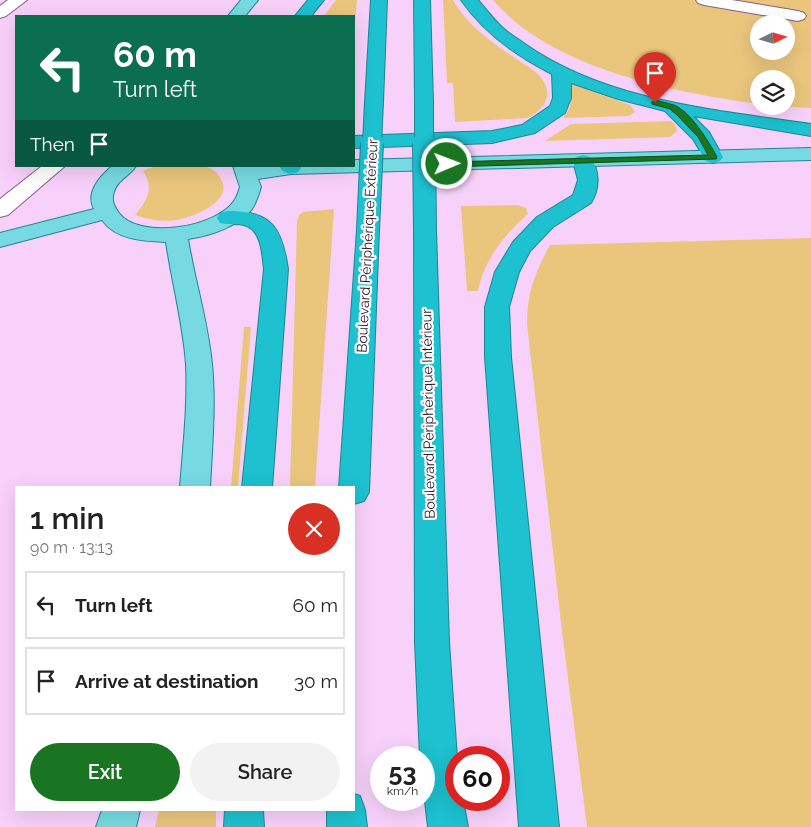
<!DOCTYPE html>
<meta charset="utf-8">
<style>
body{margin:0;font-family:Raleway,sans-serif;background:#f2f2f2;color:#222;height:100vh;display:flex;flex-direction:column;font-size:19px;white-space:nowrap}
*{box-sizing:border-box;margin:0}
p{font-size:16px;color:#767676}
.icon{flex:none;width:28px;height:28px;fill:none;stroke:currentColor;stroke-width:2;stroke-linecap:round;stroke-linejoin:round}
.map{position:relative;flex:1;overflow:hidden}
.side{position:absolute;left:15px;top:486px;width:340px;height:325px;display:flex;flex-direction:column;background:#fff;border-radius:0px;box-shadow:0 5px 20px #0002}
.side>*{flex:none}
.hud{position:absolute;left:15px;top:15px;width:340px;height:152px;border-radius:0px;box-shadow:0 5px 20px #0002;background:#0b6e4f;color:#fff;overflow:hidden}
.needle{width:32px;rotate:85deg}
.fabs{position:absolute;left:750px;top:15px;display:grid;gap:10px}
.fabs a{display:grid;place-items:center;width:45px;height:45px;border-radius:50%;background:#fff;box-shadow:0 5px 20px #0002;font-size:25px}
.speed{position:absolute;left:370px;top:746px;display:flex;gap:10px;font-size:25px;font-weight:700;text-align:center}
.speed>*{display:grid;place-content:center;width:65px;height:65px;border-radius:50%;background:#fff;box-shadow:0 5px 20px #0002;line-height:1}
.speed small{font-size:12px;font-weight:400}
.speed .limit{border:8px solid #d22;background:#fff;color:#111}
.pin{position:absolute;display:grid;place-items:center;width:42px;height:42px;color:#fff;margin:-51px -21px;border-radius:50% 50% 50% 0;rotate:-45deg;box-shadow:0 0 5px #0007}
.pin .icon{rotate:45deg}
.me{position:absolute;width:55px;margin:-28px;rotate:89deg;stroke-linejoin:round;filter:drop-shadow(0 0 4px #0008)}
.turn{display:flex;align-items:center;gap:18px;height:105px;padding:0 15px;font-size:22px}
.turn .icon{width:65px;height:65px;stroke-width:2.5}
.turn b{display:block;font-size:35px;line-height:42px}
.then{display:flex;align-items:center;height:48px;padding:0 15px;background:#0003;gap:10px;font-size:19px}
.round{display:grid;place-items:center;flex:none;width:52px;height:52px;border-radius:26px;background:#f2f2f2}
.head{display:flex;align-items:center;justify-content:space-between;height:85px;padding:0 15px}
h1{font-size:30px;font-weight:600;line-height:38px}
.button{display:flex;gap:10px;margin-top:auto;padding:10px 15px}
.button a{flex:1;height:58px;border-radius:30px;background:#1a7522;color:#fff;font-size:20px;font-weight:600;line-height:58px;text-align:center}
.button a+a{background:#f2f2f2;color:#222}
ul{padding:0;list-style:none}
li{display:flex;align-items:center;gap:15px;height:68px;margin:0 10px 8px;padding:0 5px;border:2px solid #e0e0e0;border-radius:0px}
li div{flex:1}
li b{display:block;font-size:19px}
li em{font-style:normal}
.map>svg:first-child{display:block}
.green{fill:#eac67d;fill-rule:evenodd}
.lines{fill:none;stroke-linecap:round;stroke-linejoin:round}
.minor-casing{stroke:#865c89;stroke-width:2}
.major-casing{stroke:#208595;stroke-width:2}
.highway-casing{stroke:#208595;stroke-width:2}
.minor{fill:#fff;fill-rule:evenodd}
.major{fill:#77dae2;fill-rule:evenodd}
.highway{fill:#1dc1cf;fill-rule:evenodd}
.highway-bridge-far1-casing{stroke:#208595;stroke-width:20;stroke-linecap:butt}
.highway-bridge-casing{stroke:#208595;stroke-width:24;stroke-linecap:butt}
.highway-bridge-far1{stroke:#1dc1cf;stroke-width:18}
.highway-bridge{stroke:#1dc1cf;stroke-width:22}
.route{fill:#1a7522;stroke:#114c16}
.labels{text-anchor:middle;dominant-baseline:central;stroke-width:4.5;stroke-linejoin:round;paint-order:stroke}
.street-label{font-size:14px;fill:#271628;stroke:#fff}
</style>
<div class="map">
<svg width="811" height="827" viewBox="0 0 811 827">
<rect width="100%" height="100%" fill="#f7d1fa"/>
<g class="green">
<polygon points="336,0 357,0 354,35 354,16 324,16"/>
<path d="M443,0h10c18,33 55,52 84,73 18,19 11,33 -9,45l-73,4 -2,-39h-6z"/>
<path d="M493,0h318v108l-35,-2h10v-27h-27v25c-86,-12 -207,-35 -266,-104zM759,24h27v27h-27z"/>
<path d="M571,84l59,21 5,7 -6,4 -66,2c9,-10 9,-21 8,-34z"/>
<polygon points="671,121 675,125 677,131 670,137 545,141 571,124"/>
<path d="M156,166c15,0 36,-3 50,1 6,1 12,6 15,12 12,20 -21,35 -36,39 -17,5 -33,3 -50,-3 12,-14 20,-27 8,-44z"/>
<path d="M518,205l8,3 2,6c-24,21 -44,46 -50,77h-11l-6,-85z"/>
<polygon points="334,209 315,487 290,487 297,220 299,215 303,212"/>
<path d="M811,238v589h-224l-25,-196 -35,-307c0,-32 8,-51 23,-79z"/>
<polygon points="244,327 251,327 238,487 231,487"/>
<polygon points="159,810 216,810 216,827 155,827"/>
</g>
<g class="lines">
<defs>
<g id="minor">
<polygon points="8,0 27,0 6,16 0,18 0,6"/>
<polygon points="696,0 732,0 798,11 804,13 806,16 804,19 798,21 704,5 698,3"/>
<polygon points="42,166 65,166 8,215 0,217 0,199"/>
</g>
<g id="major">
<polygon points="241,0 258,0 245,16 228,16"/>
<path d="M811,148v12l-520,14 -33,5 3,8c-2,7 -5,16 -9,22 -15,18 -42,27 -64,30 7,42 20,83 24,125 4,41 0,83 -2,124h-30c3,-41 8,-83 6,-124 -3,-41 -14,-81 -20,-122 -23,-1 -50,-2 -64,-22l-102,27v-14l94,-24c-9,-16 6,-33 18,-43h24c-6,10 -19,14 -22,26 -3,8 0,14 5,21 20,27 97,15 115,-12 3,-4 4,-9 6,-14l-7,-21h121v-6z"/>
<polygon points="102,810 140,810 136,827 96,827"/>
</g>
<g id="highway">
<polygon points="308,0 324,0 311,16 295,16"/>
<polygon points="371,0 387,0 383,102 381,106 374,108 367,106 365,102"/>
<polygon points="414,0 430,0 433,102 431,106 424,108 417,106 415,102"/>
<path d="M461,0h17c8,9 16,20 25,28 6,6 15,11 22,16 81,57 190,66 286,80v12l-118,-20 16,16 14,25 -3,4 -7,2 -7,-2 -13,-22 -28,-28 -47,-12 -47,-16v15l-6,15 -30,20 -43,10 -138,5v-12l138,-5 30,-6 28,-19 3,-8 -1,-24c-36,-18 -68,-41 -91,-74z"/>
<path d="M583,155l7,2c10,13 10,32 1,46l-38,24 -23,24 -11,21 -10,35 2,50 48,470h-40l-34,-470v-50l10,-35 18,-30 24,-25 36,-22 5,-15 -5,-19 3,-4z"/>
<path d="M279,166h21l1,2 -3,4c-9,3 -14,2 -19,-6z"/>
<path d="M228,211c44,0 54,17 60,58l-16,219h-30l22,-219c-2,-15 -2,-39 -20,-44 -8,-2 -16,0 -24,-2l-3,-5 3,-5z"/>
<polygon points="368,223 376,225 379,230 369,492 364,501 354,504 354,488 339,488 357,230 360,225"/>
<polygon points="425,223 433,225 436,230 449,642 457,758 456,800 463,800 468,827 428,827 424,793 424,758 420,758 415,642 414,230 417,225"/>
<polygon points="354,794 360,796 365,810 367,827 327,827 327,810 354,810"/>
<polygon points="225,810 263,810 264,827 224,827"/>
</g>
</defs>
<use href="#minor" class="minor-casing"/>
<use href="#major" class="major-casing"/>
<use href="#highway" class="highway-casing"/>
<use href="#minor" class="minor"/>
<use href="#major" class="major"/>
<use href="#highway" class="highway"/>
<defs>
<g id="highway-bridge-far1">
<polyline points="424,102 424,144"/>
<polyline points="372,144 374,102"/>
</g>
<g id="highway-bridge">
<polyline points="424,143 425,230"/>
<polyline points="368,230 372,143"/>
</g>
</defs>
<use href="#highway-bridge-far1" class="highway-bridge-far1-casing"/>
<use href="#highway-bridge" class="highway-bridge-casing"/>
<use href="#highway-bridge-far1" class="highway-bridge-far1"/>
<use href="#highway-bridge" class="highway-bridge"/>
</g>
<path class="route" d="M655,100c6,2 13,3 19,5 17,7 35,37 43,52l-1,2 -269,8 -5,-3 5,-2 261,-7 -10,-18 -21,-22 -7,-6 -18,-5 -1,-1z"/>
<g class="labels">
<g class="street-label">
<text transform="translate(367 246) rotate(-87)">Boulevard Périphérique Extérieur</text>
<text transform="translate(428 414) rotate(-91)">Boulevard Périphérique Intérieur</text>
</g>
</g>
</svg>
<div class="fabs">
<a><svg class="needle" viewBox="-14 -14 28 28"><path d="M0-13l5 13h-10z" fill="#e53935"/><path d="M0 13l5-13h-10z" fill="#767676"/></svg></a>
<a><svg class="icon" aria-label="layers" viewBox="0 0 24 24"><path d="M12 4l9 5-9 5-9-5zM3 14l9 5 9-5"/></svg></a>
</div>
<div class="speed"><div>53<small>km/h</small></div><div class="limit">60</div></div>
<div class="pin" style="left:655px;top:103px;background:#d93025"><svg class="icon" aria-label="arrive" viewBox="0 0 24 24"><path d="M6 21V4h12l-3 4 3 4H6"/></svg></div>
<svg class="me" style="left:447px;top:164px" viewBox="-20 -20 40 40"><circle r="17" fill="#1a7522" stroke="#fff" stroke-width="3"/><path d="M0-11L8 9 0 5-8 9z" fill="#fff"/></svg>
<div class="hud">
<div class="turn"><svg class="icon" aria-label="left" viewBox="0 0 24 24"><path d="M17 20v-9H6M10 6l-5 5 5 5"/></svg><div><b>60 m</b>Turn left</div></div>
<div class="then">Then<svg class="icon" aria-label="arrive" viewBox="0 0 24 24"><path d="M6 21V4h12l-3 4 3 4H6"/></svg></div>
</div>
<section class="side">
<div class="head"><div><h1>1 min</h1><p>90 m · 13:13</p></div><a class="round" style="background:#d93025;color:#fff"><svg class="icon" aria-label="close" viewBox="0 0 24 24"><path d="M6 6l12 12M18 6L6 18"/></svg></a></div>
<ul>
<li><svg class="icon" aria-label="left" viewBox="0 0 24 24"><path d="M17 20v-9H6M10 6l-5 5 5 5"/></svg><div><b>Turn left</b></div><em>60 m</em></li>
<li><svg class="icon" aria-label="arrive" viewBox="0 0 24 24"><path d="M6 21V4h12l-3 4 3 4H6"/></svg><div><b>Arrive at destination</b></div><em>30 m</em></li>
</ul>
<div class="button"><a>Exit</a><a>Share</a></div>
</section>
</div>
